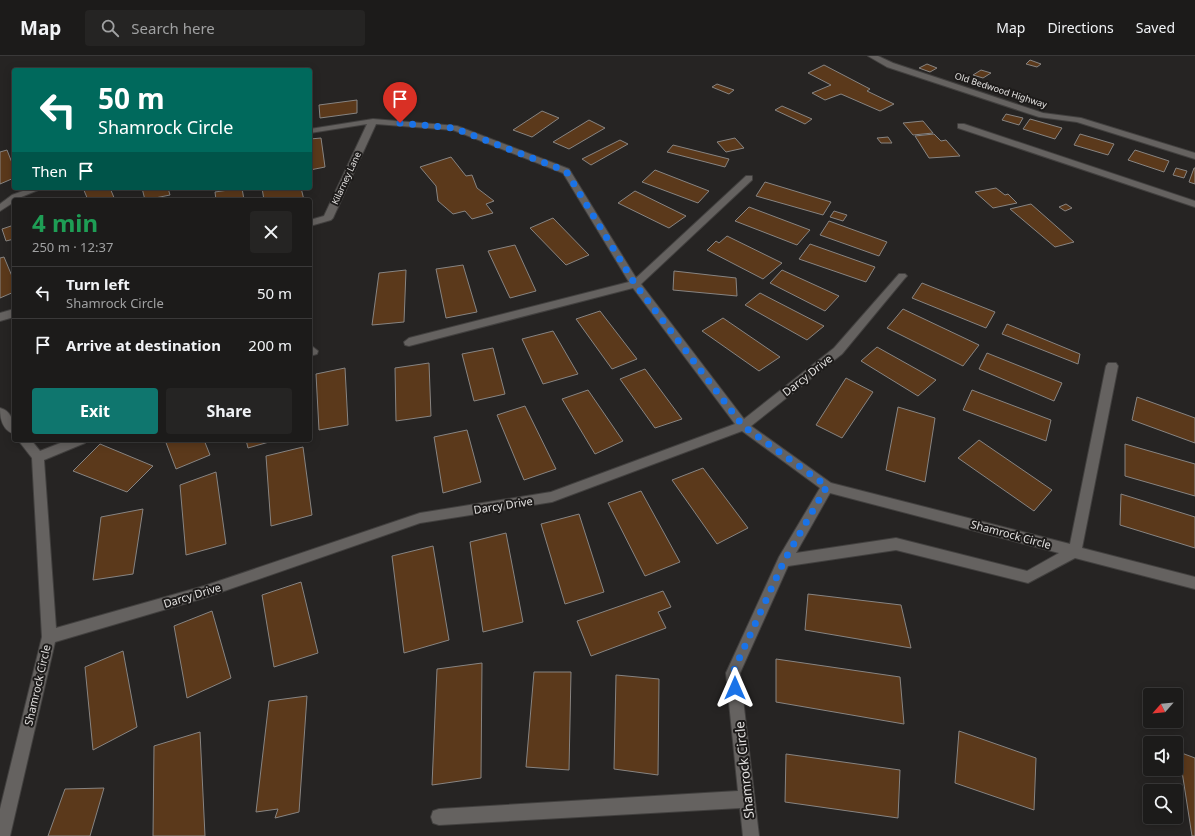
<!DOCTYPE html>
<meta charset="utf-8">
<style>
body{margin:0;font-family:"Noto Sans",sans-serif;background:#252423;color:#f1f3f6;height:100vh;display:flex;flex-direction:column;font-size:15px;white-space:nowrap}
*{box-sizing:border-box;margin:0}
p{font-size:13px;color:#a0a1a2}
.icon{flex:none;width:22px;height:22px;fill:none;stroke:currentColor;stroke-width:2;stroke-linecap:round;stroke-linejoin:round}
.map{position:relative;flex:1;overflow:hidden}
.sheet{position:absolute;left:12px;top:142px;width:300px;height:244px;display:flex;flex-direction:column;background:#1c1b1a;border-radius:4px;box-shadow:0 2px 10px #0003,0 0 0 1px #3a3939}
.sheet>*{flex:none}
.hud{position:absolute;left:12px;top:12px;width:300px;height:122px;border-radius:4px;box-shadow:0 2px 10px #0003,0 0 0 1px #3a3939;background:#00695c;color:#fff;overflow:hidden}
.needle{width:26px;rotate:243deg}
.fabs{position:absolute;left:1143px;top:632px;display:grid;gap:8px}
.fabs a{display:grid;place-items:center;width:40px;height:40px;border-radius:4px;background:#1c1b1a;box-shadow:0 2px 10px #0003,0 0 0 1px #3a3939;font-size:20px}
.pin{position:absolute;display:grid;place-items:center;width:34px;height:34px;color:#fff;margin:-41px -17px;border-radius:50% 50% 50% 0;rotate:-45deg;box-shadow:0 0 4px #0007}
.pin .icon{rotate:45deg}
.me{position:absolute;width:44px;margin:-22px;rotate:0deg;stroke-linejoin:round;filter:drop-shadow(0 0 3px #0008)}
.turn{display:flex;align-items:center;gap:14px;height:84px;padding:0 20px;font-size:18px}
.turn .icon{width:52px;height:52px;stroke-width:2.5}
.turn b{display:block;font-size:28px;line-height:34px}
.then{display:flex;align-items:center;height:38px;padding:0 20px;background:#0003;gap:8px;font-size:15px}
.round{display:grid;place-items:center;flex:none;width:42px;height:42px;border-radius:4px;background:#252423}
.overview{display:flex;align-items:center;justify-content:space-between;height:68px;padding:0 20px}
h1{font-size:24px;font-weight:700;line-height:30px;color:#1e9e55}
.primary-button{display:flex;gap:8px;margin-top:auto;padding:8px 20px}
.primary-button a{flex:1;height:46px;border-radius:4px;background:#0f766e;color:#fff;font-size:16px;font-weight:700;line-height:46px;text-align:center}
.primary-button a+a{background:#252423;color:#f1f3f6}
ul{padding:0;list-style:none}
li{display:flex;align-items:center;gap:12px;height:52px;padding:0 20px;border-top:1px solid #3a3939}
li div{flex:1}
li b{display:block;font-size:15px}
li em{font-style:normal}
header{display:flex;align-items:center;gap:24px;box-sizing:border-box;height:56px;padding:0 20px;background:#1c1b1a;border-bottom:1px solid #3a3939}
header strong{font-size:19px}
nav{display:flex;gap:22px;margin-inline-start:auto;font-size:14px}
.search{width:280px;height:36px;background:#252423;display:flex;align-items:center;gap:10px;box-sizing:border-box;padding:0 14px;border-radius:4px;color:#a0a1a2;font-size:15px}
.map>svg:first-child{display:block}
.building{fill:#5b391b;stroke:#878482}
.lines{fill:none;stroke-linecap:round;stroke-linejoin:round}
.minor-casing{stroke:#42403f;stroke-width:2}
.minor{fill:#656260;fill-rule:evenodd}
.route{stroke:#1a73e8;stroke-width:7;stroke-dasharray:0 12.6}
.labels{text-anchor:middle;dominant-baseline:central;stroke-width:4;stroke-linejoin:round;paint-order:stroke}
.far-street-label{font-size:9px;fill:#e2e0df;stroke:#1d1b1a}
.street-label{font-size:11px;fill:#e2e0df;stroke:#1d1b1a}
.near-street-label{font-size:13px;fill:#e2e0df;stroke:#1d1b1a}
</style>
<header>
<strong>Map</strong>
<div class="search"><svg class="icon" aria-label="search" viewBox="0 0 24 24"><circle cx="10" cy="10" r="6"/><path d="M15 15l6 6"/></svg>Search here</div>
<nav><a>Map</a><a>Directions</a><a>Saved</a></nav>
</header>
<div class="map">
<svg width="1195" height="780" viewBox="0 0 1195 780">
<rect width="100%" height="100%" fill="#262423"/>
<g class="building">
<polygon points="1030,4 1041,8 1037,11 1026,8"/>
<polygon points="927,8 937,12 930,16 919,12"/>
<polygon points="824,9 870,33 867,35 894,48 880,55 841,38 825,44 812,37 831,29 808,17"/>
<polygon points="981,14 991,17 983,22 973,19"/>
<polygon points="717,28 734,34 729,38 712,31"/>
<polygon points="310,32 312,32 310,59"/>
<polygon points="357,44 357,57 320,62 319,49"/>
<polygon points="782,50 812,63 805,68 775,54"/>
<polygon points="542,55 559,62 532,81 513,74"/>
<polygon points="1006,58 1023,62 1019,69 1002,64"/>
<polygon points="1030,63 1062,72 1055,83 1023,73"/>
<polygon points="589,64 605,72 569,93 553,86"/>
<polygon points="923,65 933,77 913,79 903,67"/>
<polygon points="934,78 941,85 946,84 960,100 929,102 915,80"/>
<polygon points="1080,78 1114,88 1108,99 1074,89"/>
<polygon points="888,81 892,87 881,87 877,82"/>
<polygon points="321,82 325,111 310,114 310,83"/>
<polygon points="735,82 744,92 726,96 717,86"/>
<polygon points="620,84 628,88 591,109 582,103"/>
<polygon points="673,89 729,103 725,111 667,96"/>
<polygon points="7,94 14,112 14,122 0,128 0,96"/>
<polygon points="1135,94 1169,105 1164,116 1128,104"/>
<polygon points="451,101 466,120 472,119 477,132 494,145 486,148 493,157 472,163 465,155 453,158 438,145 436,130 420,111"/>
<polygon points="1176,112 1187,115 1184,122 1173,119"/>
<polygon points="1194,112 1195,112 1195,128 1189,126"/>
<polygon points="655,114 709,135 698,147 642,126"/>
<polygon points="765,126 831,146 823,159 756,140"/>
<polygon points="83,132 110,132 115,144 88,144"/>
<polygon points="142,132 168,132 170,139 145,144"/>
<polygon points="242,132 244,144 216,144 215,136"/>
<polygon points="262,132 301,132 304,144 264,144"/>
<polygon points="996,132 1005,139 1008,138 1017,147 993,152 975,136"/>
<polygon points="635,135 686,160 669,172 618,147"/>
<polygon points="1031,148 1048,163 1074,186 1055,191 1010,153"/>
<polygon points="1066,148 1072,152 1065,155 1059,151"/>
<polygon points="749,151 810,174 797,189 735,165"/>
<polygon points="834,155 847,159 843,165 830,161"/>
<polygon points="553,162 589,199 566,209 530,172"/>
<polygon points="829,165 887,186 879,200 820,179"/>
<polygon points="14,169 14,183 6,185 2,173"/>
<polygon points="727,180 782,207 763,223 707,194 716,185 719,187"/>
<polygon points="810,188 875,211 866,226 799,203"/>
<polygon points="515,189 536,235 510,242 488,195"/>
<polygon points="4,201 14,225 14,236 0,242 0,202"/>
<polygon points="463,209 477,256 446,262 436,213"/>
<polygon points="406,214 404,266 372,269 379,217"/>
<polygon points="782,214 839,240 825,255 770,227"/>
<polygon points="674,215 736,222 737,240 673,234"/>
<polygon points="922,227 995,256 986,272 912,242"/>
<polygon points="760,237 824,270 807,284 745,249"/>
<polygon points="903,253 979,289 963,310 887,272"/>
<polygon points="600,255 637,303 612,313 576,263"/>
<polygon points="723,262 780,301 759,315 702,275"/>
<polygon points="1007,268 1080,298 1078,308 1002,278"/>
<polygon points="553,275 578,318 543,328 522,283"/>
<polygon points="877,291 936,324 918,340 861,305"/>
<polygon points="493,292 505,338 474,345 462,298"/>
<polygon points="987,297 1062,327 1054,345 979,313"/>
<polygon points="429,307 431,360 396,365 395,312"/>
<polygon points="345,312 348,369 319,374 316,318"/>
<polygon points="645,313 682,363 655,372 620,323"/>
<polygon points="846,322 873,336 842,382 816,369"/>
<polygon points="588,334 623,385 595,398 562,343"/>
<polygon points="972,334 1051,364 1046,385 963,354"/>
<polygon points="1137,341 1195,362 1195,387 1132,364"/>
<polygon points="525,350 556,413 524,424 497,359"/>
<polygon points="898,351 935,362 925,426 886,414"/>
<polygon points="467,374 481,426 443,437 434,381"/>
<polygon points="165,384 204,384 210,399 176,413"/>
<polygon points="246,384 276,384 248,392"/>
<polygon points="979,384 1052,434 1034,455 958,402"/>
<polygon points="100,388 153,410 127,436 73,415"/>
<polygon points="1125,388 1195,408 1195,440 1125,420"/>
<polygon points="303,391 312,459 271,470 266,400"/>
<polygon points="703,412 748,472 717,488 672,424"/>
<polygon points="216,416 226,488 186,499 180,429"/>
<polygon points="641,435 680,506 645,520 608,447"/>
<polygon points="1121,438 1195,461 1195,492 1120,469"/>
<polygon points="143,453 133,518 93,524 101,461"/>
<polygon points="579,458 604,536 565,548 541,468"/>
<polygon points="506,477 523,566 483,576 470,486"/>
<polygon points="433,490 449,584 404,597 392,500"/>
<polygon points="301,526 318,597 274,611 262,539"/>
<polygon points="663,535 671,551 658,556 666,572 591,600 577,565"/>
<polygon points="808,538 901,549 911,592 805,574"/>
<polygon points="212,555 231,622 187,642 174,570"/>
<polygon points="123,595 137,671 93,694 85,611"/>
<polygon points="776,603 900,621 904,668 776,646"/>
<polygon points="482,607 481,722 432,729 437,613"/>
<polygon points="534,616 571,616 569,714 526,711"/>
<polygon points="616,619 659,623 658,719 614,713"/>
<polygon points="307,640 299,756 275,762 278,753 256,756 269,645"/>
<polygon points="959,675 1036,702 1034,754 955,727"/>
<polygon points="200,676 205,780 153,780 154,690"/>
<polygon points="1179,696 1195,702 1195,780 1192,780"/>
<polygon points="786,698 900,714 898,762 785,746"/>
<polygon points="104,732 90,780 48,780 65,733"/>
</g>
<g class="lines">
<defs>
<g id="minor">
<polygon points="868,0 878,0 893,7 1043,57 1081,62 1195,97 1195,103 1077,66 1039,61 887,11"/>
<path d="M373,63l84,7 112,43 67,109 110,-102h6v4l-111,104 103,135 90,-71 65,-74h6l2,2 -2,2 -63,76 -91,72 80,57 239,61 36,-178 2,-3h8l2,3 -36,182 113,29v12l-120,-31 -47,25 -132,-33 -108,16 -48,107 19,163h-16l-3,-28 -301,17 -6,-2 -2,-6 2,-6 6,-2 299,-18 -12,-118 53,-116 41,-69 -78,-57 -190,71 -132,21 -216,75 -149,44 -45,194h-10v-27l42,-172 -10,-179 -14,-18h13l9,11 28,-11h19l-2,3 -41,17 12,168 148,-42 216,-73 131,-21 184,-68 -102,-136 -224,58 -4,-1 -1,-3 5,-4 220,-56 -66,-109 -110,-43 -77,-6 -43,94 -2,2 -21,6v-6l14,-4 43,-92 -57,9v-4zM830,437l229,60 -32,18 -131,-33 -100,15z"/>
<polygon points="958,68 964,68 1195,145 1195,151 958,72"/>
<polygon points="31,132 43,132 14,144 14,146 0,155 0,148 12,139"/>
<polygon points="14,253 14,261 0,265 0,257"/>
<polygon points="313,291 318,295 317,298 310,300 310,292"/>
<path d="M0,352c12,3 14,15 14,26 -12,-4 -14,-16 -14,-26z"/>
</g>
</defs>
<use href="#minor" class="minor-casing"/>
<use href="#minor" class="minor"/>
</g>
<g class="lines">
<polyline class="route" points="400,67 454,72 566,115 635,228 743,370 827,430 784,505 733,616 735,632"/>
</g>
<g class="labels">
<g class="far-street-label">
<text transform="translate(1001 34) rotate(18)">Old Bedwood Highway</text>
<text transform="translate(346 122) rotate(-65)">Kilarney Lane</text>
</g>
<g class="street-label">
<text transform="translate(807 319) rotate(-38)">Darcy Drive</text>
<text transform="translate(503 449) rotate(-9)">Darcy Drive</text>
<text transform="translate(1011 478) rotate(15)">Shamrock Circle</text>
<text transform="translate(192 539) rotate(-17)">Darcy Drive</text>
<text transform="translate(37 629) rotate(-77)">Shamrock Circle</text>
</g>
<g class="near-street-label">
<text transform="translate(744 714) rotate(-96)">Shamrock Circle</text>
</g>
</g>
</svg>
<div class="fabs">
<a><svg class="needle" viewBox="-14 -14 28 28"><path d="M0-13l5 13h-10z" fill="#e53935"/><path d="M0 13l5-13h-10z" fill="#a0a1a2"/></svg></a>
<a><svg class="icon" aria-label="sound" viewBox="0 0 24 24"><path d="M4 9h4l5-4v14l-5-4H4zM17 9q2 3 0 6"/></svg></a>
<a><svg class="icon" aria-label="search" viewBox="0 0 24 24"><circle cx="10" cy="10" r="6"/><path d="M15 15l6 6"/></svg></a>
</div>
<div class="pin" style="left:400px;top:67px;background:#d93025"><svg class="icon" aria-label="arrive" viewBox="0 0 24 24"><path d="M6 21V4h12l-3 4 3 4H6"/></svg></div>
<svg class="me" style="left:735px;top:632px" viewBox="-20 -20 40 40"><path d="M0-17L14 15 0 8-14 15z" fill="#1a73e8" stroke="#fff" stroke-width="4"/></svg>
<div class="hud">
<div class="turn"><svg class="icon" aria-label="left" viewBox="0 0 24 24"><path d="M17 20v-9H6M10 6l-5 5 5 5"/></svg><div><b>50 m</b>Shamrock Circle</div></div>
<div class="then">Then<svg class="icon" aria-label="arrive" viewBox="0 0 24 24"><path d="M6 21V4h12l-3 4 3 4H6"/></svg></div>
</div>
<section class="sheet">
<div class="overview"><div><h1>4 min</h1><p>250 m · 12:37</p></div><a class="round"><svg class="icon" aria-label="close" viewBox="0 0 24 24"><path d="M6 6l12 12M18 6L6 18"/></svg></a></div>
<ul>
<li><svg class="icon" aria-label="left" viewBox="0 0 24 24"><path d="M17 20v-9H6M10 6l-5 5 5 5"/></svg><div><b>Turn left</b><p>Shamrock Circle</p></div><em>50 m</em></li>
<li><svg class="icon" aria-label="arrive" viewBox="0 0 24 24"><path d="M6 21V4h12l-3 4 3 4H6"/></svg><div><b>Arrive at destination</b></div><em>200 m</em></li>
</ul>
<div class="primary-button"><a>Exit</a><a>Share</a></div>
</section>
</div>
